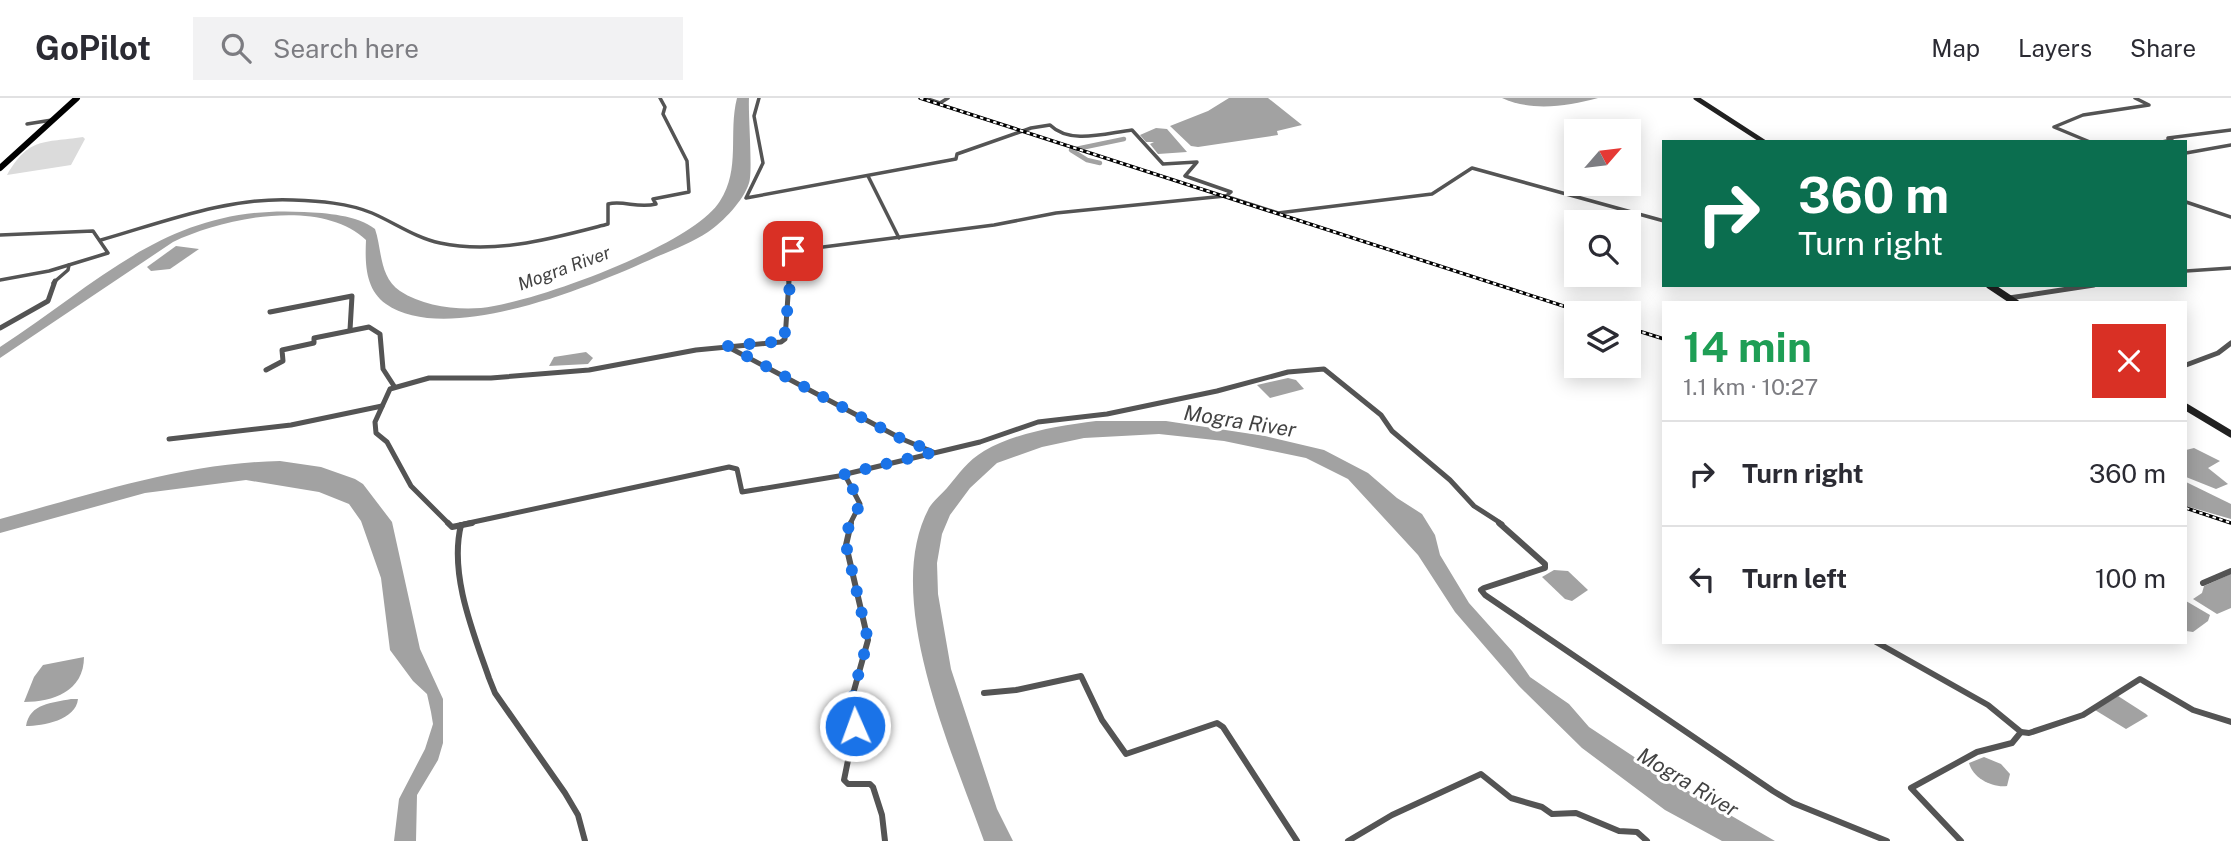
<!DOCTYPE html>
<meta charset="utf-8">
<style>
body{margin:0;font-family:"Public Sans",sans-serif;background:#f2f2f3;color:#2b2b33;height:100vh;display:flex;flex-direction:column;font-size:26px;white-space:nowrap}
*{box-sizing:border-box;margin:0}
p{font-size:23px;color:#7c7c81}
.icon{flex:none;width:38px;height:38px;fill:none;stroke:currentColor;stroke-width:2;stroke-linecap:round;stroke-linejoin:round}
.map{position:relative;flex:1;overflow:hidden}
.panel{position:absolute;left:1662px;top:203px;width:525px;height:343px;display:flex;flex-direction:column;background:#fff;border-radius:0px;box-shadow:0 4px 18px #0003}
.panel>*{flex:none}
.hud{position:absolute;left:1662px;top:42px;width:525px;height:147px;border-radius:0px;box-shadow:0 4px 18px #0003;background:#0b6e4f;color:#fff;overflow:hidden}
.needle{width:46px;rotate:62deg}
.tools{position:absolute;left:1564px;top:21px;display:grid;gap:14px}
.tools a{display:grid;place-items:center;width:77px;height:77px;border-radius:0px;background:#fff;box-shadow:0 4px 18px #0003;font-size:35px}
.pin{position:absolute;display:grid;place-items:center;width:60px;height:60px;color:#fff;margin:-30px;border-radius:14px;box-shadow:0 4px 10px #0006}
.me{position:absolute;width:77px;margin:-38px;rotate:358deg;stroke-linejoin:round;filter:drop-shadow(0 0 5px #0008)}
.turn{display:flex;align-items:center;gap:24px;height:147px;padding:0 21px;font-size:32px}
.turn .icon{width:91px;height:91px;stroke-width:2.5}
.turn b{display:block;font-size:49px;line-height:60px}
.round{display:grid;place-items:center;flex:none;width:74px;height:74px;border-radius:0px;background:#f2f2f3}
.headline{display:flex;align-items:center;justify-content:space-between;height:119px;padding:0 21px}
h1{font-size:42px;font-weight:700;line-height:52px;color:#1e9e55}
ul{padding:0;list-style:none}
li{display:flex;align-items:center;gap:21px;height:105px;padding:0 21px;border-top:2px solid #e1e1e2}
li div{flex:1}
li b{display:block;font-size:26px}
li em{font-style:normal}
header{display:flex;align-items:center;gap:42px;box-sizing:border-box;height:98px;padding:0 35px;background:#fff;border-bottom:2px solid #e1e1e2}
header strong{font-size:33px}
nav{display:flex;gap:38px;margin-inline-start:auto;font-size:24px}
.search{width:490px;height:63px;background:#f2f2f3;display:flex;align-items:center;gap:18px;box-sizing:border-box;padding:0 24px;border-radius:0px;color:#7c7c81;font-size:26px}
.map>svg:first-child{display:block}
.green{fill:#dbdbdb}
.water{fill:#a2a2a2}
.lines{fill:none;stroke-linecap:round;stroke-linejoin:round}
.canal{stroke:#a2a2a2;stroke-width:4.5}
.street-far2{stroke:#545454;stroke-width:3.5}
.street-far1{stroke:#545454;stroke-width:5}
.street{stroke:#545454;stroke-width:6}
.secondary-far1{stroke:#212121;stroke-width:5}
.secondary{stroke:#212121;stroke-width:7}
.primary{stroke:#000;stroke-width:6}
.rail-casing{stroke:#000;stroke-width:3.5}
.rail{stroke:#fff;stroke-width:2;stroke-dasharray:3.5;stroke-linecap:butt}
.route{stroke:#1a73e8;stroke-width:12;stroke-dasharray:0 21.6}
.labels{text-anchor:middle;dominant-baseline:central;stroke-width:6;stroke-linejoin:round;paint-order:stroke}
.far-water-label{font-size:18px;font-style:italic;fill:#434343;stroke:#fff}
.water-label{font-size:21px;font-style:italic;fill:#434343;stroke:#fff}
</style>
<header>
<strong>GoPilot</strong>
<div class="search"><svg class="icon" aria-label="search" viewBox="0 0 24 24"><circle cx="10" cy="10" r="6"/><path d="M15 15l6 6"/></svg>Search here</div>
<nav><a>Map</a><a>Layers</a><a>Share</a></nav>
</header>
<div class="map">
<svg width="2231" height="743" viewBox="0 0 2231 743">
<rect width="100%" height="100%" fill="#fff"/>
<path class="green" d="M83,39l2,2 -14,26 -64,10c22,-38 36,-32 76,-38z"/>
<g class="water">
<path d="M737,0h12c-1,17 4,75 0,85 -5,17 -26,39 -41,49 -15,10 -35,18 -52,25 -61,28 -209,90 -270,47 -21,-15 -21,-41 -20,-64 -45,-43 -143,-22 -193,2l-173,116v-11c103,-67 170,-143 304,-135 22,1 53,3 71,17 7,20 4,48 25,62 23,15 54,19 81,17 52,-5 212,-63 239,-107 21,-32 8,-68 17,-103z"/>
<polygon points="1229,0 1268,0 1302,27 1277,33 1278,37 1198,49 1191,48 1170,28 1208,13"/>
<path d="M1502,0h96c-31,8 -65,14 -96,0z"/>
<polygon points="1156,30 1167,31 1187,54 1158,56 1150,46 1154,44 1146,44 1140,37"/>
<polygon points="176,148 199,151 170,171 151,173 147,169"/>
<polygon points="586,254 593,260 588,266 549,268 554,259"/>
<polygon points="1288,280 1296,282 1304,291 1270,300 1257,287"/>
<path d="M1096,323h70l99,15 59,14 44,23 29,25 25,16 13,21 5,20 29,48 43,48 18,26 39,27 20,23 77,51 109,63h-53l-57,-31 -83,-62 -63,-62 -64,-74 -37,-57 -70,-76 -42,-21 -82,-17 -65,-7 -75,4 -42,9 -45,16 -27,25 -20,27 -8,19 -5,29 1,31 13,75 46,140 16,32h-29c-31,-88 -103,-243 -55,-333 4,-7 12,-13 18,-20 12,-14 20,-27 37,-37 33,-19 75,-25 112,-30z"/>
<polygon points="2194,350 2220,363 2208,370 2228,386 2216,391 2186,379 2186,352"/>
<path d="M280,363l41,6 34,12 8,5 29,38 28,127 23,50v44l-5,17 -21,35 -1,46h-22l5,-42 26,-50 8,-25 -2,-12 -4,-18 -14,-13 -23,-31 -9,-72 -20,-57 -12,-17 -30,-12 -73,-12 -101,13 -145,40v-14c93,-25 183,-56 280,-58z"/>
<polygon points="2186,384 2231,406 2231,421 2186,408"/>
<polygon points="1554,472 1568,473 1588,492 1572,503 1565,501 1542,479"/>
<polygon points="2231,476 2231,510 2217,516 2193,501 2202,495 2204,488"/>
<polygon points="2186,503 2210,517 2208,523 2193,534 2186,533"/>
<path d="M84,559c0,34 -31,45 -60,45l10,-25 9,-12z"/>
<polygon points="2118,598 2146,616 2148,618 2126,631 2095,612"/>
<path d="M71,601h7c-2,21 -35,27 -52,27 4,-23 26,-23 45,-27z"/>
<path d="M1984,659l17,7 9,10 -3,12c-15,2 -34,-8 -38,-23z"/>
</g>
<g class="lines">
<polyline class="canal" points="1100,65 1087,62 1071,52 1124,41"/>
<g class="street-far2">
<path d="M759,0l-5,18 9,47 -17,35 210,-39 1,-5 74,-26 19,-3c20,20 56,8 82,5l31,34 34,-2 -12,14 46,16 -5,4"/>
<polyline points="925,0 940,5 948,0"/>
<polyline points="27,26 52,22"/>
<polyline points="2090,44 2054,29 2083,17 2149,7 2135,0"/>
<polyline points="2162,44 2172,42 2168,40 2231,32"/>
<polyline points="2186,55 2231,47"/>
<polyline points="868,78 899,140"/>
<polyline points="2186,104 2231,119"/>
<polyline points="0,137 93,133 108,155 49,173 0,182"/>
<path d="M101,142c63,-18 126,-43 192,-40 26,1 55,3 79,13 23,10 44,25 68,30 56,12 114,-5 168,-19v-20c16,-4 30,5 48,0l-3,-5 36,-7 -2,-31 -24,-47 2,-7 -5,-9"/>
<polyline points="2186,173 2231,170"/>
<polyline points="53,185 68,172 69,167"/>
<path d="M789,185c-5,-12 -7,-22 3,-32l202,-26 62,-12 169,-17 53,17 154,-19 40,-26 192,53"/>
</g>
<g class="street-far1">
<polyline points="2009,200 2094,187"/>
<polyline points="270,214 352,198 350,232"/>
<polyline points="0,230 48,203 55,183"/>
<polyline points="730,250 902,341 933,354"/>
<polyline points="2186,267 2218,255 2231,245"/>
<polyline points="266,272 283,263 282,252 314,245 314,240 369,229 380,236 383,271 394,288"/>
<polyline points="169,341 291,327 382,308"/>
<polyline points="842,377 980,344 1038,324 1107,316 1217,293 1288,274 1324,271 1381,317 1392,333 1450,382 1474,408 1502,426"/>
<polyline points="449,426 411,388 387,344 376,335 375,324 390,291 429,280 491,280 589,272 696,252 781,244 785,241 789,183"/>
<polyline points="464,426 729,369 737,371 742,394 845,377 860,406 850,426"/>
</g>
<g class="street">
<polyline points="448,425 452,429 472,425"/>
<polyline points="851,425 846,447 868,542 853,596 855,628 844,682 848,686 870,686 873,689 882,717 885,743"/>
<polyline points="1499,425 1545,466 1545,470 1484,490 1481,492 1485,497 1773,693 1793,705 1887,743"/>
<path d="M461,427c-12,49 12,107 28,153l6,15 70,100 13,22 7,26"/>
<polyline points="2203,485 2231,473"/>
<polyline points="1876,544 1988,607 2021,634 2012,645 1977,654 1911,690 1961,743"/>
<polyline points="984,595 1016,592 1081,578 1102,622 1126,656 1217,625 1223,629 1297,743"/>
<polyline points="2021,634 2029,635 2083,617 2140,581 2193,612 2231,624"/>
<polyline points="1348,743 1392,717 1481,676 1511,700 1542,709 1552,716 1576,715 1619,733 1637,734 1647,743"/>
</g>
<polyline class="secondary-far1" points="1696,0 1764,44"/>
<g class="secondary">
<polyline points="1989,187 2016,205"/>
<polyline points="2186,309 2231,336"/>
</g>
<polyline class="primary" points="0,70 77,0"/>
<defs>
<g id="rail">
<polyline points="920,0 1585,215"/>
<polyline points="1629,230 1664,241"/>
<polyline points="2186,410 2231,425"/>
</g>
</defs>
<use href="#rail" class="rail-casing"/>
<use href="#rail" class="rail"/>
</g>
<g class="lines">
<polyline class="route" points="793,153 786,159 784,173 790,186 784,243 728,248 902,341 934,354 842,377 847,379 860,406 847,433 846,447 868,542 853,596 855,628"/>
</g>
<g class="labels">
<g class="far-water-label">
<text transform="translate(564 170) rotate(-20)">Mogra River</text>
</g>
<g class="water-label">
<text transform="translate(1240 323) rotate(9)">Mogra River</text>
<text transform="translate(1688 684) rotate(31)">Mogra River</text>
</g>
</g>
</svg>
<div class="tools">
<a><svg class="needle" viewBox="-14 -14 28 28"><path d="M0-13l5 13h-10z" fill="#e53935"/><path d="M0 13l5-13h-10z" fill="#7c7c81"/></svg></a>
<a><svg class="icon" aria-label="search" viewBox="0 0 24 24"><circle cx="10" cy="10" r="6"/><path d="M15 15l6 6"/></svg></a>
<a><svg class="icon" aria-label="layers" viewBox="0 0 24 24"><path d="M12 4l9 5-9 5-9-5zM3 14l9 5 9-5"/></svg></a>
</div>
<div class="pin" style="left:793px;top:153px;background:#d93025"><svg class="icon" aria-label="arrive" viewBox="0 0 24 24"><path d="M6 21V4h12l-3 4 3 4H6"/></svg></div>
<svg class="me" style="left:855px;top:628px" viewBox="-20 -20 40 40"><circle r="17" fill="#1a73e8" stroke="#fff" stroke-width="3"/><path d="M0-11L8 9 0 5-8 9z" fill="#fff"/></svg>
<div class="hud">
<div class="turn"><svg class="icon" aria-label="right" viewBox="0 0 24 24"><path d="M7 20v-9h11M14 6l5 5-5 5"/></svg><div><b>360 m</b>Turn right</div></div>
</div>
<section class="panel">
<div class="headline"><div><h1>14 min</h1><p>1.1 km · 10:27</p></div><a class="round" style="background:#d93025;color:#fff"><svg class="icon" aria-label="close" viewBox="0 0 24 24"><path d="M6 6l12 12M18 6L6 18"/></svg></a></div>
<ul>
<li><svg class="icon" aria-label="right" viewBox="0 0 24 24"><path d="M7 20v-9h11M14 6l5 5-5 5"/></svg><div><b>Turn right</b></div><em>360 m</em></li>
<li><svg class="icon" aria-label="left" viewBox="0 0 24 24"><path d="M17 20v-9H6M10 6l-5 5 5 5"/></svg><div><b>Turn left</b></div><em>100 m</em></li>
</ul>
</section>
</div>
